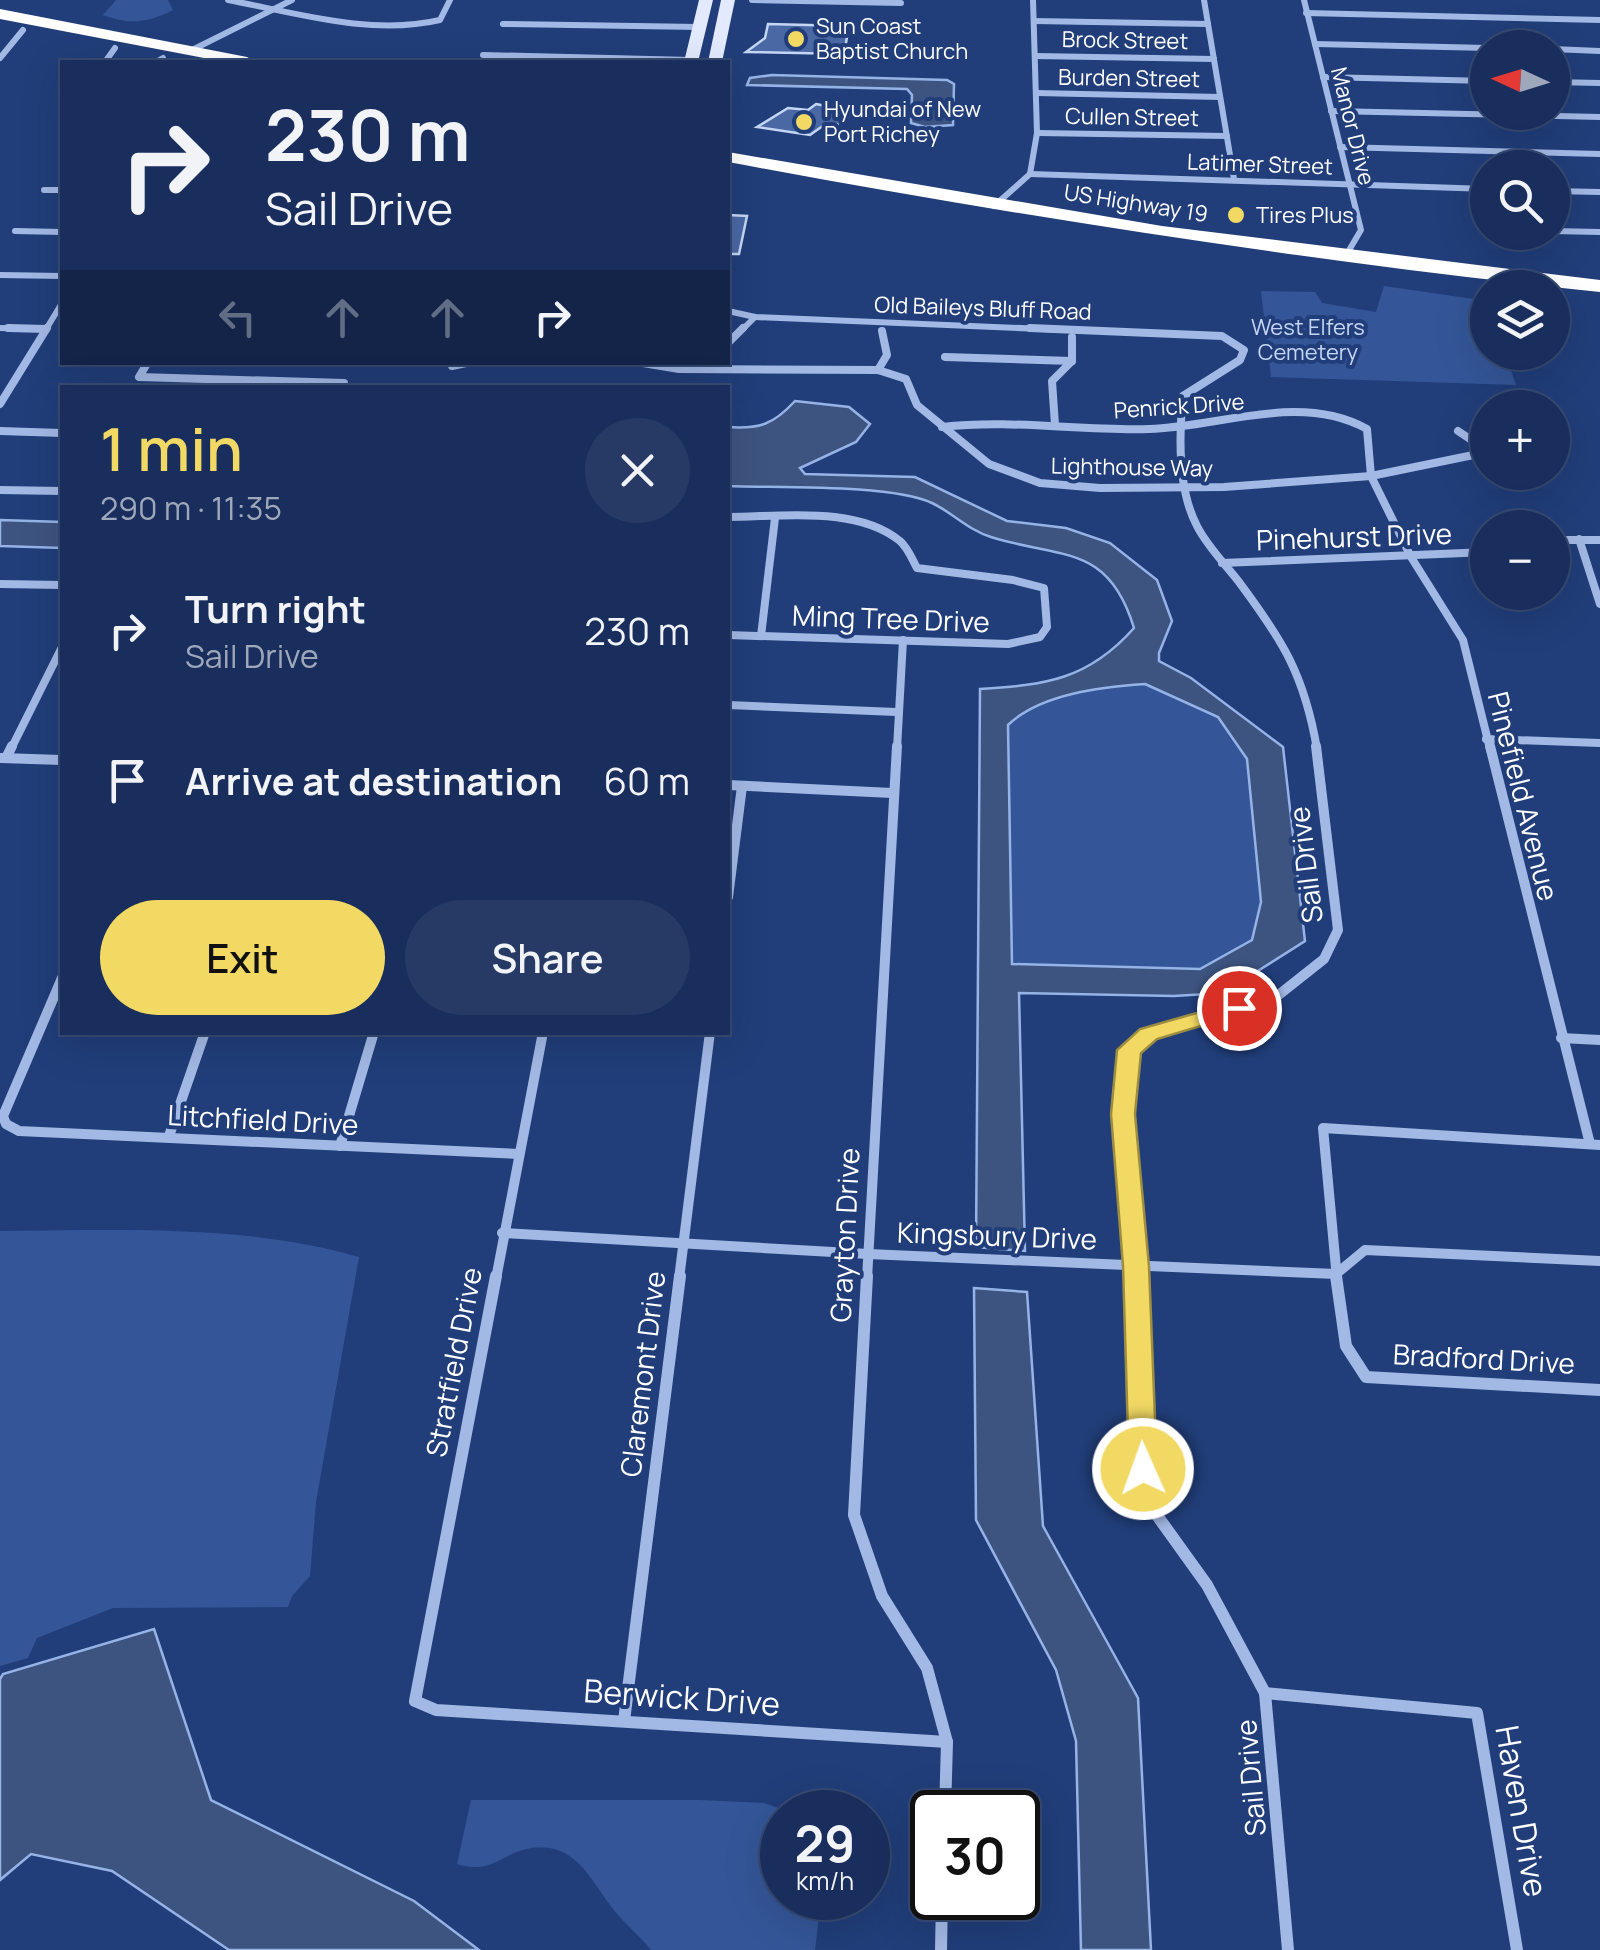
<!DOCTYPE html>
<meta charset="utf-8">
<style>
body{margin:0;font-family:Manrope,sans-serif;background:#263a65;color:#f1f3f6;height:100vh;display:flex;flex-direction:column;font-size:38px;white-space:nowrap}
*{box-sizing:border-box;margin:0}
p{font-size:32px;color:#9fa8bb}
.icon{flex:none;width:55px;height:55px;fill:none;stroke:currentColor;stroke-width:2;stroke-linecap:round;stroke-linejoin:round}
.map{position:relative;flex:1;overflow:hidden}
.details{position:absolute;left:60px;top:385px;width:670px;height:650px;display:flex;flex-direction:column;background:#192e5c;border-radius:0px;box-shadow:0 10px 40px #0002,0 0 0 2px #374a72}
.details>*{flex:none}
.hud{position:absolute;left:60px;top:60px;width:670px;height:305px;border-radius:0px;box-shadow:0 10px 40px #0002,0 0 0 2px #374a72;background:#192e5c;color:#f1f3f6;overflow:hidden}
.needle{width:65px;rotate:274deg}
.tools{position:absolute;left:1470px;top:30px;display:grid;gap:20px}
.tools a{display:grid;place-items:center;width:100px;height:100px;border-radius:50%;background:#192e5c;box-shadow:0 10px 40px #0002,0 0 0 2px #374a72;font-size:50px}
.speed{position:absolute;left:760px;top:1790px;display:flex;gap:20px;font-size:50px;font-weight:700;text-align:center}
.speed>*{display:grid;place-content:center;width:130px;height:130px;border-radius:50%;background:#192e5c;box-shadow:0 10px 40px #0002,0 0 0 2px #374a72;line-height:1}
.speed small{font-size:25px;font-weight:400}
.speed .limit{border:5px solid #111;border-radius:15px;background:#fff;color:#111}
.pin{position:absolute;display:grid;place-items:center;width:85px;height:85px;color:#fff;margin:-42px;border:5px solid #fff;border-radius:50%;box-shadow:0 2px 10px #0007}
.me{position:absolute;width:110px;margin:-55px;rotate:358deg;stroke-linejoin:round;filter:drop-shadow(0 0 8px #0008)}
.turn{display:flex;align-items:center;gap:35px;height:210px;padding:0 40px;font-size:45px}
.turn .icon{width:130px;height:130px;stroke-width:2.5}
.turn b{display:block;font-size:70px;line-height:85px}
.lanes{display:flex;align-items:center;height:95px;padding:0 40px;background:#0003;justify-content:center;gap:50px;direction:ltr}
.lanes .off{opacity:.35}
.round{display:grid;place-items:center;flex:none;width:105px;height:105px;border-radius:52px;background:#263a65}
.headline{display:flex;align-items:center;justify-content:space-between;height:170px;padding:0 40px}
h1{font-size:60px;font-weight:600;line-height:75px;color:#f2d964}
.action{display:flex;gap:20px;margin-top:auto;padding:20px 40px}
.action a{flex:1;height:115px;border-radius:60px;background:#f2d964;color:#111;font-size:40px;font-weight:600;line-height:115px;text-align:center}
.action a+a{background:#263a65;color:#f1f3f6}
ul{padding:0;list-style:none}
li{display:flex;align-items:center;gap:30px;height:150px;padding:0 40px}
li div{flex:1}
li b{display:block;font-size:38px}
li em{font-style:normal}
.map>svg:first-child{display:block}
.green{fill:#345698}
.water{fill:#3d5480;stroke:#96b3e7;stroke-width:2.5;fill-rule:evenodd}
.building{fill:#4968a4;stroke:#c5d6f4;stroke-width:2.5}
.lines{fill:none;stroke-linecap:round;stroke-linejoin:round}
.street-far3{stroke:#a2b9e5;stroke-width:6}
.street-far2{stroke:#a2b9e5;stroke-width:8}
.street-far1{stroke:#a2b9e5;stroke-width:10}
.street{stroke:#a2b9e5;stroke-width:12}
.primary{fill:#e3eafd;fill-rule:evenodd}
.highway{fill:#fff;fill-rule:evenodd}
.route{fill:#f2d964;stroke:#9d8d41;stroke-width:2.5}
.poi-dot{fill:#f2d964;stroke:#213e7a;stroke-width:4}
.labels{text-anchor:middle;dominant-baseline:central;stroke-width:8;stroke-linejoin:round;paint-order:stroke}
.far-poi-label{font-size:22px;fill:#fff;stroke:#213e7a;text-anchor:start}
.far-street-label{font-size:22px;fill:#fff;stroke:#213e7a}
.far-park-label{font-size:22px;fill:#c5d6f4;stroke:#213e7a}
.street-label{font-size:28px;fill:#fff;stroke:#213e7a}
.near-street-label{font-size:32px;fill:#fff;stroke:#213e7a}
</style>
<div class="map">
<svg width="1600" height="1950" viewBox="0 0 1600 1950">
<rect width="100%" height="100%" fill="#213e7a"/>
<g class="green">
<path d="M116,0h52l5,10c-26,13 -43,15 -70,5z"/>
<polygon points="1384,286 1487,301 1488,352 1505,353 1516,385 1271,377 1261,291 1315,292 1322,303 1376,312"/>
<path d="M1145,684l73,33 29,42 14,143 -9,38 -52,29 -189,-5 -3,-239c33,-32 92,-38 137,-41z"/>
<path d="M0,1231c119,-1 244,-7 359,26l-43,245 -6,74 -18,20 -4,11 -175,1 -76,30 -9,20 -28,8z"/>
<path d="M471,1800h229l64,3 26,9h-8v86h39l-6,52h-164c-11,-14 -26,-26 -38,-41 -22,-28 -37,-68 -82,-61 -30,5 -38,27 -74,16z"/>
</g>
<g class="water">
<polygon points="772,75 947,80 954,84 953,125 925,127 911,123 912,95 907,89 747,85 750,78"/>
<path d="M795,401l54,6 21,17 -14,18 -56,26 5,6 110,3 92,44 59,7 44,15 47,37 15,41 -13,32v8l32,17 92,69 22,194 -82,52 -49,3 -155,-3 6,258 -49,-4 4,-558c65,-4 108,-9 154,-61 -26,-85 -73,-69 -143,-91 -23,-7 -38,-24 -59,-34 -41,-19 -155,-15 -204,-17v-59c31,2 45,-2 67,-26zM1145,684l73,33 29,42 14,143 -9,38 -52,29 -188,-5 -4,-239c32,-31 93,-38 137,-41z"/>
<polygon points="0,520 62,522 62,548 0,546"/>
<polygon points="974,1288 1027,1292 1043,1526 1138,1698 1151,1950 1081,1950 1076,1741 1056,1670 976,1520"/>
<polygon points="154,1629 211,1800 414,1901 479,1950 229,1950 112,1871 31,1854 0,1880 0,1679 3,1674"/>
</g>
<g class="building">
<polygon points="768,24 849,26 844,54 746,52 765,38"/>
<polygon points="816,104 856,112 834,127 824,125 810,135 757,127 788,108 808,110"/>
<polygon points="728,215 747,216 739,254 728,254"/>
</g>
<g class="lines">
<g class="street-far3">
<path d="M228,0c68,13 143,36 212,20l10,-20"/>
<polyline points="752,0 901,3"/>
<polyline points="1204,0 1234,179"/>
<polyline points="1304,0 1361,230 1345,257"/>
<polyline points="1306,13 1600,20"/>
<polyline points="1034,21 1208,24"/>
<polyline points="503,24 699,27"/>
<polyline points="1315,44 1488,48"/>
<polyline points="1552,49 1600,51"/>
<polyline points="190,51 292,0"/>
<polyline points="483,55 691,60"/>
<polyline points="1035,56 1214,59"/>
<polyline points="0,58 23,30"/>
<polyline points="105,62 115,48"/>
<polyline points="156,62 163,58"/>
<polyline points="1323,77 1488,81"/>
<polyline points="1552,82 1600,83"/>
<polyline points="1036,93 1220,97"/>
<polyline points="1331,111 1600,117"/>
<polyline points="1037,133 1227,136"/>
<polyline points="1340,147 1600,154"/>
<polyline points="1030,174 1488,189"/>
<polyline points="44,190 62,190"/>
<polyline points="1552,191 1600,192"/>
<polyline points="994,206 1030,174 1037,133 1033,0"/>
<polyline points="15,231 62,232"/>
<polyline points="1552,231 1600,232"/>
<polyline points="0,275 62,276"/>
<polyline points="728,311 755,317 1091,331"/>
<polyline points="0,328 46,329"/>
<polyline points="45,331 62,303"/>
<polyline points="741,331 755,317"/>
</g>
<g class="street-far2">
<polyline points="8,328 46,329"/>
<path d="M1030,328l192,8 22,14 -4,10 -57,36c-4,39 -5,94 14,130 10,20 28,38 42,56 44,59 65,92 78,167"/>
<polyline points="728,343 743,328"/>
<polyline points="945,357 1072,361"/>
<polyline points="148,362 139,377 344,383"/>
<polyline points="637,362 679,369 878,370 906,379 917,405 989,464 1040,483 1100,488 1224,487 1371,476 1488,452"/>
<polyline points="452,366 471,362"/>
<polyline points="878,370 887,355 882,331"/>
<polyline points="0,404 47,328"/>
<polyline points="1055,425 1052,381 1072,361 1072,337"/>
<path d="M942,427c69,-8 137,4 207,2 71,-2 151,-37 218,0l4,47 40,81 52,83 27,109"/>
<polyline points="0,431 62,433"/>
<polyline points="1458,431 1488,451"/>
<polyline points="0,490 62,491"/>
<path d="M728,517c52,0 128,-12 172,24 8,7 12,18 17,27l96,12 31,8 3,39 -7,10 -32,7 -280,-9"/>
<polyline points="1579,539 1600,604"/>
<polyline points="1552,540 1600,540"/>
<polyline points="1222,563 1488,552"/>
<polyline points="0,584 62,585"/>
<polyline points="761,636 775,518"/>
<polyline points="728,705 896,712"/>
<polyline points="1486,739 1600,743"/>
<polyline points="11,749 62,647"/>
<polyline points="897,749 903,640"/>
</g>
<g class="street-far1">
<polyline points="1490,746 1590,1144"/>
<polyline points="1,758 62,760"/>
<polyline points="6,758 12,746"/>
<polyline points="728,785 892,793"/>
<polyline points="728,897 742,786"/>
<polyline points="62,978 3,1116 6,1124 19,1131 519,1154"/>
<polyline points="1561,1038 1600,1040"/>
<polyline points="169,1136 205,1032"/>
<polyline points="340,1146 374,1032"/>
<polyline points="502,1233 868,1254 1336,1274 1365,1250 1600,1261"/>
<polyline points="496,1279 543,1032"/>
<polyline points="679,1279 710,1032"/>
<polyline points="867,1279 897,746"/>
<polyline points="1136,1279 1123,1114 1129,1051 1149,1034 1276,997 1324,959 1338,930 1316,746"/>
<polyline points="1337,1279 1323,1128 1600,1145"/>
</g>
<g class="street">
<polyline points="496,1276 415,1701 436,1710 947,1742"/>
<polyline points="867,1276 854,1515 882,1596 927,1668 947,1742 945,1812"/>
<polyline points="1136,1276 1143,1469 1156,1514 1207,1585 1265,1693 1288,1950"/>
<polyline points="1336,1276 1346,1346 1366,1377 1600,1390"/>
<polyline points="1265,1693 1477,1713 1517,1950"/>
<polyline points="624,1721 680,1276"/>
<polyline points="941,1950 942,1898"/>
</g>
<g class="primary">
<polygon points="699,0 713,0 698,62 684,62"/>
<polygon points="721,0 735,0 722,62 708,62"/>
</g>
<g class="highway">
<polygon points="0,9 247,57 255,62 225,62 0,19"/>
<path d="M728,152l434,74 438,54v12c-293,-31 -583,-76 -872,-130z"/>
</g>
</g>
<polygon class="route" points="1239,1001 1247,1003 1251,1008 1247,1012 1157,1039 1141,1053 1135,1114 1149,1266 1157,1469 1153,1476 1133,1476 1129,1469 1123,1266 1111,1114 1117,1050 1140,1029"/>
<g class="poi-dot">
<circle cx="796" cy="39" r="10"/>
<circle cx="804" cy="122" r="10"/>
<circle cx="1236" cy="215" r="10"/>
</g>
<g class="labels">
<g class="far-poi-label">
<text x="816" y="26">Sun Coast<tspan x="816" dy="25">Baptist Church</tspan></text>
<text x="824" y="109">Hyundai of New<tspan x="824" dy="25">Port Richey</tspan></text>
<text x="1256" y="215">Tires Plus</text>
</g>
<g class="far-street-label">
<text transform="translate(1125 40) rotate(1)">Brock Street</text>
<text transform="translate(1129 78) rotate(1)">Burden Street</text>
<text transform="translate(1132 117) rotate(1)">Cullen Street</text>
<text transform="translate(1353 126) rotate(76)">Manor Drive</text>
<text transform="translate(1260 164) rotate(2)">Latimer Street</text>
<text transform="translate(1136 203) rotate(9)">US Highway 19</text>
<text transform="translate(983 308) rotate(2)">Old Baileys Bluff Road</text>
<text transform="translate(1179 406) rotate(-4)">Penrick Drive</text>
<text transform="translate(1132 467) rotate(1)">Lighthouse Way</text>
</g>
<g class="far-park-label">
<text x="1308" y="327">West Elfers<tspan x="1308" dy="25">Cemetery</tspan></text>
</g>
<g class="street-label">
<text transform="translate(1354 536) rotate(-2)">Pinehurst Drive</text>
<text transform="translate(891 618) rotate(2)">Ming Tree Drive</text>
<text transform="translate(1524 796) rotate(76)">Pinefield Avenue</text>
<text transform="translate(1305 865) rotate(-97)">Sail Drive</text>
<text transform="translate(263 1119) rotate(3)">Litchfield Drive</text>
<text transform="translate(844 1235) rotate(-87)">Grayton Drive</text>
<text transform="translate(997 1235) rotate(2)">Kingsbury Drive</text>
<text transform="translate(1484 1358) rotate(3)">Bradford Drive</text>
<text transform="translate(453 1362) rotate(-79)">Stratfield Drive</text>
<text transform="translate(642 1374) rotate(-83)">Claremont Drive</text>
<text transform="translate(1250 1778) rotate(-95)">Sail Drive</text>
</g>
<g class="near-street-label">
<text transform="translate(682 1697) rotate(4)">Berwick Drive</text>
<text transform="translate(1522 1811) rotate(80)">Haven Drive</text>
</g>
</g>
</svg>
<div class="tools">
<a><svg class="needle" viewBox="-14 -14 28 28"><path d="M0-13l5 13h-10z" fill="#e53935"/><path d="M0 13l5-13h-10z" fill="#9fa8bb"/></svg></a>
<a><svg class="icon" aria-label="search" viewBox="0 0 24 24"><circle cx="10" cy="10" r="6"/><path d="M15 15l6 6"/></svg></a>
<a><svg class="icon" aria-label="layers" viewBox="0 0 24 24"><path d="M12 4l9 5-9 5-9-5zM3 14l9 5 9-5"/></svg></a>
<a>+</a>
<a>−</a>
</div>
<div class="speed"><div>29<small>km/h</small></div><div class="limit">30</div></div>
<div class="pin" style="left:1239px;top:1008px;background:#d93025"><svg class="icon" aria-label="arrive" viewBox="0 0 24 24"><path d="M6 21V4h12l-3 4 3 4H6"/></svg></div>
<svg class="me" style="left:1143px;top:1469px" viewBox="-20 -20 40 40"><circle r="17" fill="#f2d964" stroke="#fff" stroke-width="3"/><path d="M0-11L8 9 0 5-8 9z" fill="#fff"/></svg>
<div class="hud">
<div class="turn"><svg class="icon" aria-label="right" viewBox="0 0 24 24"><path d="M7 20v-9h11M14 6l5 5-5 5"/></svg><div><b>230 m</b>Sail Drive</div></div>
<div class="lanes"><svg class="icon off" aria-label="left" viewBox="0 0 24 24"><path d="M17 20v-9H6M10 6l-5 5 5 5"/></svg><svg class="icon off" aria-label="ahead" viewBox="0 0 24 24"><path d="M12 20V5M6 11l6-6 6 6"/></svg><svg class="icon off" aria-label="ahead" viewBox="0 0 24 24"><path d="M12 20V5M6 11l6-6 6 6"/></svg><svg class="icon" aria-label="right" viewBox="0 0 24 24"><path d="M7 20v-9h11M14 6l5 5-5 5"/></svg></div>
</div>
<section class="details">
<div class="headline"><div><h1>1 min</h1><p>290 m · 11:35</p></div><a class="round"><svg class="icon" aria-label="close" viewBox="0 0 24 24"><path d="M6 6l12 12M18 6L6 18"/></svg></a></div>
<ul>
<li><svg class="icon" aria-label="right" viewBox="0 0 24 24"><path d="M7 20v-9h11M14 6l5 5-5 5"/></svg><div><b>Turn right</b><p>Sail Drive</p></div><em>230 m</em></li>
<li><svg class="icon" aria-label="arrive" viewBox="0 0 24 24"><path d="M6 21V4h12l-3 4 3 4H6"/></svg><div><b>Arrive at destination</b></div><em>60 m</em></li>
</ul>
<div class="action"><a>Exit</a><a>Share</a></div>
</section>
</div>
